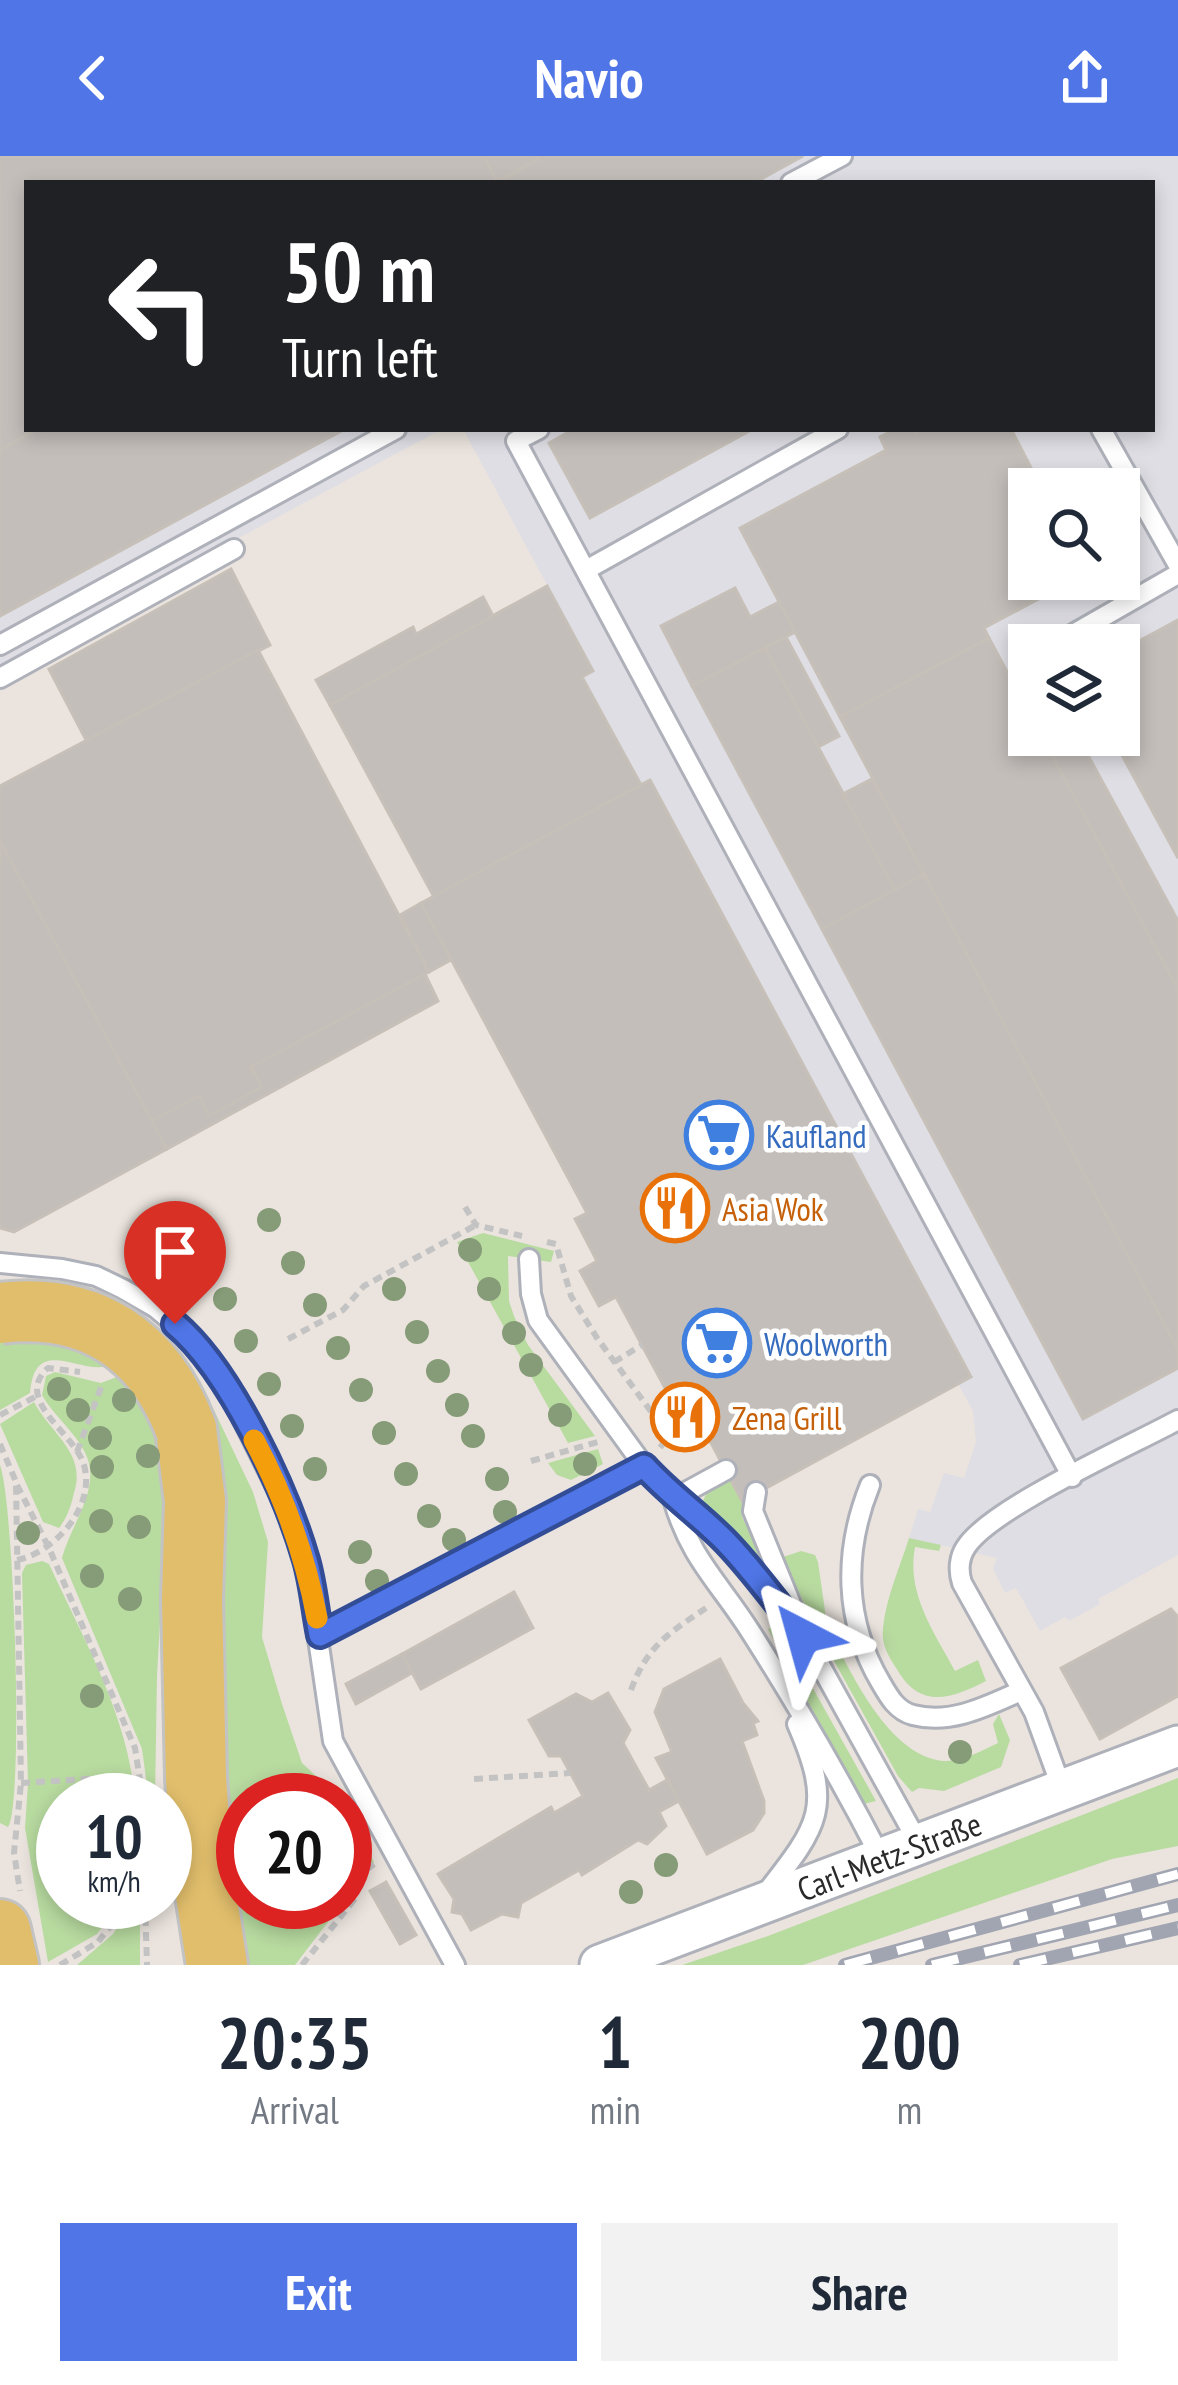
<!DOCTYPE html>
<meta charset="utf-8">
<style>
body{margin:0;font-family:"PT Sans Narrow",sans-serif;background:#f2f2f3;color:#1f2937;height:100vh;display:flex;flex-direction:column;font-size:45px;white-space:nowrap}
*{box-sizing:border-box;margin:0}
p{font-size:39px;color:#747a83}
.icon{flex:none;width:66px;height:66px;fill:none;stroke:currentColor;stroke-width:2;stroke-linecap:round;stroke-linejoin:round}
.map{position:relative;height:1809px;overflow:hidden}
.drawer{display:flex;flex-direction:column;background:#fff;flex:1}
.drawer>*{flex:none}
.top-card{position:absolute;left:24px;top:24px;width:1131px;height:252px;border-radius:0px;box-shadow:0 6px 18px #0003;background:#202124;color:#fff;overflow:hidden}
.tools{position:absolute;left:1008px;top:312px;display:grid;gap:24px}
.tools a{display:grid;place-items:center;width:132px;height:132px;border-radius:0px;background:#fff;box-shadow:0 6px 18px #0003;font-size:60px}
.speed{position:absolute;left:36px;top:1617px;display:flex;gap:24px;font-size:60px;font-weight:700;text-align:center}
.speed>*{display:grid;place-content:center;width:156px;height:156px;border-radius:50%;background:#fff;box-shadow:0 6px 18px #0003;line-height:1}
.speed small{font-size:30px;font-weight:400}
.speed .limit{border:18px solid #d22;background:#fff;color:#111}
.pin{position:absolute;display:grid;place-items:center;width:102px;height:102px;color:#fff;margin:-123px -51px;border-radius:50% 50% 50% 0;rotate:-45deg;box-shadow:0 0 12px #0007}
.pin .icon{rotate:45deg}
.me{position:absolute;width:132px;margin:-66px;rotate:321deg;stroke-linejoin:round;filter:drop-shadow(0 0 9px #0008)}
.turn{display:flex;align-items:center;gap:42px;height:252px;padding:0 60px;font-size:54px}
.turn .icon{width:156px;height:156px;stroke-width:2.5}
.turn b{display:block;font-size:84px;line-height:102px}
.eta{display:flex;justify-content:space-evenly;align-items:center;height:204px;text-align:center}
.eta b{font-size:72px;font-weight:700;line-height:84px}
.primary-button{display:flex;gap:24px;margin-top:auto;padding:24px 60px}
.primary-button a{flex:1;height:138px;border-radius:0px;background:#4f75e6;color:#fff;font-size:48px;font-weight:700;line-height:138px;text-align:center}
.primary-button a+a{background:#f2f2f3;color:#1f2937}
header{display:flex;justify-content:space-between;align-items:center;height:156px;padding:0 60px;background:#4f75e6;color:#fff;font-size:54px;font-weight:700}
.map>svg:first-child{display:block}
.industrial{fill:#dfdee4;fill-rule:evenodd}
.green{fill:#b8dba0}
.building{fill:#c3beba;stroke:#c6c0b8;stroke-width:3}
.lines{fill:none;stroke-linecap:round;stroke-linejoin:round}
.service-casing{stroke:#aeb1b9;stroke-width:24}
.minor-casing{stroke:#aeb1b9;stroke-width:45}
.primary-casing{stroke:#c3c3c3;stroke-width:66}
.path{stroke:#c3c3c3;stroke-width:6;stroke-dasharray:9 6;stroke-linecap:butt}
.service{stroke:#fff;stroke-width:18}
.minor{stroke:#fff;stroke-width:39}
.primary{stroke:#e1be6c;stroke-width:60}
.rail-casing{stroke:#a1a5b2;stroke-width:14}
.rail{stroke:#fff;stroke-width:9;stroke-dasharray:27;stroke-linecap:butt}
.primary-bridge-casing{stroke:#c3c3c3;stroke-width:66;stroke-linecap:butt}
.primary-bridge{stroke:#e1be6c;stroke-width:60}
.tree{fill:#869b77}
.route-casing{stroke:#334c96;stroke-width:30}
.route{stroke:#4f75e6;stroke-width:21}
.slow{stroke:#f59e0b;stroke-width:21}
.labels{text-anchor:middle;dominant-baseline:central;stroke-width:9;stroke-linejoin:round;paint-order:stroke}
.shop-label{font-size:33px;fill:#366cbe;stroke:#fff;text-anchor:start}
.food-label{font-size:33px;fill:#c56008;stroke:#fff;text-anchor:start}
.street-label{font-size:33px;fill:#2a2a2a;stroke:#fff}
</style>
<header><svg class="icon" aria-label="back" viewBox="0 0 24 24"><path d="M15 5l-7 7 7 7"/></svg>Navio<svg class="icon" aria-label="share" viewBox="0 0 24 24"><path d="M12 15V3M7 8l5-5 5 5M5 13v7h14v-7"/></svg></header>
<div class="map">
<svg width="1178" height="1809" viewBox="0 0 1178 1809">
<rect width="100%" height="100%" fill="#ebe4de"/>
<path class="industrial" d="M0,0h1178v1399l-80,44 2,5 -31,17 -4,-4 -25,14 -24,-43 -11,5 -12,-24 4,-11 -88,-20 9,-29 12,3 14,-39 20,5 12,-36 -3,-31 -15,-27 13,-8 -320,-596 -10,5 -59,-108 11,-7 -130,-241h689v-246h-1125v246h415l-442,237zM1029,333h90v90h-90zM1029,489h90v90h-90z"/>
<g class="green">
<polygon points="483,1077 554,1095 551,1106 508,1100 509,1145 514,1160 528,1189 595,1280 568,1287 457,1086"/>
<path d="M0,1183l67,3 44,23c-30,12 -76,-33 -81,28l-30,17z"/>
<path d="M55,1216l46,11 21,-8 48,63 -13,239 -2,123h-6l-7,-51 -80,-191c9,-35 43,-73 21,-109 -11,-20 -30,-34 -41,-54l4,-19z"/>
<path d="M34,1246c17,32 53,51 40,91 -3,13 -7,25 -15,35l-16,-6 -43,-98z"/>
<polygon points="212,1250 253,1336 268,1386 262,1481 282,1548 302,1607 342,1644 243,1644 243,1746 345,1746 345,1650 374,1706 295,1809 231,1809 203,1266"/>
<polygon points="598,1293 603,1308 571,1324 557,1319 548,1307"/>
<path d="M0,1309c14,37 24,339 8,362l-8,-4z"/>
<polygon points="730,1322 742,1345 742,1361 768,1412 703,1345 706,1338"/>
<path d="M909,1382l32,7 -2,6 -24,-4c-9,46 19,85 40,124l23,-11 8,21c-33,17 -65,29 -88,-10 -9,-14 -17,-26 -15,-43 3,-31 17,-61 26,-90z"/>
<polygon points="801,1395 815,1399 818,1406 826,1462 813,1467 783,1401"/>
<path d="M42,1405l7,3c34,74 80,154 86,236h-72v102h57l-23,32 -49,28 -23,-134 3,-45 -6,-210 4,-8z"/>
<polygon points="778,1470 876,1645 864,1648 768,1473"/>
<path d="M828,1472c22,43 61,129 116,133 19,1 38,-11 54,-18l-5,-19 6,-10 11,26 -9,27 -57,24 -25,-3 -7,4 -14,-16 -79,-142z"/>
<polygon points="1178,1622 1178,1690 1112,1703 803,1809 682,1809 768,1780"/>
<polygon points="134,1747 140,1755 140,1809 77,1809 113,1778"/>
</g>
<g class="building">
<polygon points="0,0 484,0 497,25 27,27 27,273 38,273 0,294"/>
<polygon points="484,0 543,0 497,25"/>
<polygon points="543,0 803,0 754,27 498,27"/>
<polygon points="38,273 345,273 0,460 0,294"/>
<polygon points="574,273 753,273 590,362 549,287"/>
<polygon points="896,273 913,273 915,277 922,273 1011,273 1042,333 1029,333 1029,423 1076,423 984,472 989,482 840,561 740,372 886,294 880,281"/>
<polygon points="231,413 270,489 86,584 49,513"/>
<polygon points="547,430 593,515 582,521 641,629 434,741 330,549"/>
<polygon points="735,432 750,461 779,446 795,476 692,530 661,470"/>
<polygon points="483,441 493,460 330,549 316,524 413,471 416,478"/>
<polygon points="1178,464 1178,702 1111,579 1119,579 1119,496"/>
<polygon points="786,481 839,580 818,591 765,492"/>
<polygon points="989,482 1029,557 1029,579 1041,579 1178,833 1178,1194 840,561"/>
<polygon points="765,492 895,734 822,773 692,530"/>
<polygon points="258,494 429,816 251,911 262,931 209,960 199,940 152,965 0,685 0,630"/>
<polygon points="1041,579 1077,579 1178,765 1178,833"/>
<polygon points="872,623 924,718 895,734 843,638"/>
<polygon points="650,624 971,1221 742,1345 678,1225 665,1232 616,1141 599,1150 580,1115 597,1105 575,1063 587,1057 421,747"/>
<polygon points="0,685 167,993 14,1076 0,1072"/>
<polygon points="924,718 1178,1194 1178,1212 1083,1263 822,773"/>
<polygon points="421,747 451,804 429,816 400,759"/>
<polygon points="425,818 438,845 167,993 152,965 199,940 209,960 262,931 251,911"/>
<polygon points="514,1436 533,1472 421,1533 402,1498"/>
<polygon points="1171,1453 1178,1461 1178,1540 1100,1583 1061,1512"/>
<polygon points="402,1498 412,1517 356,1548 346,1528"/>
<polygon points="720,1503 743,1547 758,1565 753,1567 757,1579 742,1585 764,1645 764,1657 753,1674 707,1698 656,1602 672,1596 655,1556 664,1533"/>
<polygon points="608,1537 630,1574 623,1587 649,1634 667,1624 679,1645 659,1656 666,1670 647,1688 638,1684 582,1719 579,1714 521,1747 518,1761 502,1758 471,1774 462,1758 452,1756 454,1743 438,1718 551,1651 554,1657 583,1640 561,1600 549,1600 529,1564 576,1538 592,1546"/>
<polygon points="386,1726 416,1779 400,1788 370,1735"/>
</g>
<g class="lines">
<defs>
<g id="service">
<polyline points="791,27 842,0"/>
<polyline points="539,273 516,285 1072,1321"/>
<polyline points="1101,273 1178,409"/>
<polyline points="586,414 838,273"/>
<polyline points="0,489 396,273"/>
<polyline points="1054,489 1178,418"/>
<polyline points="0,522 234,393"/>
<polyline points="529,1103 531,1138 538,1164 644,1310 673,1343 700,1361 729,1389 804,1480 919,1688"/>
<polyline points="0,1107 62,1113 96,1120 123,1133 156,1152 194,1184 227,1232 290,1359 307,1408 333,1585 455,1809"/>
<path d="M870,1329c-27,67 -26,136 11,198 8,14 16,28 32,32 38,10 74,-9 108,-24"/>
<polyline points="756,1336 753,1355 800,1470"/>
<path d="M673,1343c17,60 47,84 79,135 47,74 90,148 130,226"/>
<polyline points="673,1343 726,1314"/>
<polyline points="319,1479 644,1310"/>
<path d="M1062,1633l-28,-77 -72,-129c-4,-12 -3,-26 4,-36 25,-39 166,-102 212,-127"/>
<path d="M766,1737c54,-69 67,-86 31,-169"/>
</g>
<g id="minor">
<path id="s1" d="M600,1809l578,-219"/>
</g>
<g id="primary">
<polyline points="186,1273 195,1345 192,1443 196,1622 203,1719 217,1809"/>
<polyline points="0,1774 8,1809"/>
</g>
</defs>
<use href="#service" class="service-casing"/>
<use href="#minor" class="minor-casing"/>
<use href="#primary" class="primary-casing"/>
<g class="path">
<polyline points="465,1051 476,1069 522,1080"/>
<polyline points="547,1086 556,1088 571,1140 597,1182 669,1280 659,1293"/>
<polyline points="288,1183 343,1154 364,1130 476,1069"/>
<polyline points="614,1206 642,1189"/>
<polyline points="0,1259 37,1240"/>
<polyline points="0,1288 16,1326 21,1627 14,1697 20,1735"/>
<polyline points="77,1296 103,1226"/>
<polyline points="531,1305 601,1285"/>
<polyline points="17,1329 49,1392 135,1592 143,1644"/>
<path d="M17,1404c39,-8 81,-56 66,-98 -11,-30 -70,-63 -35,-94l32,4"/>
<path d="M631,1534c16,-44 38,-57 75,-82"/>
<polyline points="474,1623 570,1617"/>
<polyline points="21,1627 103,1622 141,1635"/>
<polyline points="145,1746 147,1809"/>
<polyline points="60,1809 98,1786 129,1746"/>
<polyline points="302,1809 354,1744 357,1721 374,1708"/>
</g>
<use href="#service" class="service"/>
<use href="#minor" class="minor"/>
<use href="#primary" class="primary"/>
<defs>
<g id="rail">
<polyline points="845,1809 1178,1718"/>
<polyline points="932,1809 1178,1749"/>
<polyline points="1020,1809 1178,1772"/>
</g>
</defs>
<use href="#rail" class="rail-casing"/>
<use href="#rail" class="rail"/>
<defs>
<path id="primary-bridge" d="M0,1157c92,-11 154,32 186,116"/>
</defs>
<use href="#primary-bridge" class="primary-bridge-casing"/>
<use href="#primary-bridge" class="primary-bridge"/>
</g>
<g class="tree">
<circle cx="269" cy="1064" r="12"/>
<circle cx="470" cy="1094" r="12"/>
<circle cx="293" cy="1107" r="12"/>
<circle cx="394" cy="1133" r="12"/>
<circle cx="489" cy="1133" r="12"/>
<circle cx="225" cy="1143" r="12"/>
<circle cx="315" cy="1149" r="12"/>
<circle cx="417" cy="1176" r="12"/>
<circle cx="514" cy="1177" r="12"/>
<circle cx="246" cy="1185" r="12"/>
<circle cx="338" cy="1192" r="12"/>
<circle cx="531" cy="1209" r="12"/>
<circle cx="438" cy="1215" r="12"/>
<circle cx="269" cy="1228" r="12"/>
<circle cx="59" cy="1233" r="12"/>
<circle cx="361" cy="1234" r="12"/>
<circle cx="124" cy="1244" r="12"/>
<circle cx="457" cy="1249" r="12"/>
<circle cx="78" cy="1254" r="12"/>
<circle cx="560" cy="1259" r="12"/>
<circle cx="292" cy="1270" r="12"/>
<circle cx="384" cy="1277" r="12"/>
<circle cx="473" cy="1280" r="12"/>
<circle cx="100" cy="1282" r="12"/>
<circle cx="148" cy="1300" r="12"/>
<circle cx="585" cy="1308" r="12"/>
<circle cx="102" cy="1311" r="12"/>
<circle cx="315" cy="1313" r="12"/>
<circle cx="406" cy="1318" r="12"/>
<circle cx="497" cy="1323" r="12"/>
<circle cx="505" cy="1356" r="12"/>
<circle cx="429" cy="1360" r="12"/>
<circle cx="101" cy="1365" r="12"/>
<circle cx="139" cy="1371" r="12"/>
<circle cx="28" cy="1377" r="12"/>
<circle cx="454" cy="1384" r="12"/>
<circle cx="360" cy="1396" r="12"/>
<circle cx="92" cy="1420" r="12"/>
<circle cx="377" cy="1425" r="12"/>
<circle cx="130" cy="1443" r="12"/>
<circle cx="92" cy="1540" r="12"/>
<circle cx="960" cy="1596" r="12"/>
<circle cx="666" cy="1709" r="12"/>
<circle cx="631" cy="1736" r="12"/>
</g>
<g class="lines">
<defs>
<path id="route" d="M175,1168c55,46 111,167 131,236 7,24 9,50 14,75l324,-169c26,29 56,49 82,76 28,29 52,63 77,94"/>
</defs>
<use href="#route" class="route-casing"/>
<use href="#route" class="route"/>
<path class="slow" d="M254,1284c31,58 51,114 63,178"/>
</g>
<defs>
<symbol id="supermarket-ring" viewBox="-11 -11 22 22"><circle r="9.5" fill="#fff" stroke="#3f7fe0" stroke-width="1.5"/><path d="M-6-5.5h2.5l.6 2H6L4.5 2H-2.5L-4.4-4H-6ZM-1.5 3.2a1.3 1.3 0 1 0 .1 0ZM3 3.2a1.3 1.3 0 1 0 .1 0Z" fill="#3f7fe0"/></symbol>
<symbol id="restaurant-ring" viewBox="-11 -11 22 22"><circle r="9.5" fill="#fff" stroke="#e8710a" stroke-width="1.5"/><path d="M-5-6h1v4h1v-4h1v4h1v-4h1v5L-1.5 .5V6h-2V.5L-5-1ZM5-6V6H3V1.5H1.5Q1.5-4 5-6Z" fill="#e8710a"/></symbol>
</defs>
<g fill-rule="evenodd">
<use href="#supermarket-ring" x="681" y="941" width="76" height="76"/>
<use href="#restaurant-ring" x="637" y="1014" width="76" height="76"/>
<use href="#supermarket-ring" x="679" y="1149" width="76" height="76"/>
<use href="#restaurant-ring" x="647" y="1223" width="76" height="76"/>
</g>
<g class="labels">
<g class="shop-label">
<text x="766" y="979">Kaufland</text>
<text x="764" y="1187">Woolworth</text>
</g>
<g class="food-label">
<text x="722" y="1052">Asia Wok</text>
<text x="732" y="1261">Zena Grill</text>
</g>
<g class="street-label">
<text stroke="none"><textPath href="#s1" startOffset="309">Carl-Metz-Straße</textPath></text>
</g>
</g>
</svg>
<div class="tools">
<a><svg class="icon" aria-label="search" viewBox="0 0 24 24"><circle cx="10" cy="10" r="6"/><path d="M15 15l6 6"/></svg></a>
<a><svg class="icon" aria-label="layers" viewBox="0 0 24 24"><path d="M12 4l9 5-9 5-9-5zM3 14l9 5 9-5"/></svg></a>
</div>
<div class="speed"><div>10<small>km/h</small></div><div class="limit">20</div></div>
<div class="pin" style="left:175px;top:1168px;background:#d93025"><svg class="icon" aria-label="arrive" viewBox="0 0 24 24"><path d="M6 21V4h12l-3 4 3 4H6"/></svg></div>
<svg class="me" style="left:803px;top:1480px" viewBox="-20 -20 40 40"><path d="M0-17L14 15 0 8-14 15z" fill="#4f75e6" stroke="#fff" stroke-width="4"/></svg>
<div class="top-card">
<div class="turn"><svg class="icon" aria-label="left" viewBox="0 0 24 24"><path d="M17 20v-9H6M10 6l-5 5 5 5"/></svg><div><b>50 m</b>Turn left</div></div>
</div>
</div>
<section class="drawer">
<div class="eta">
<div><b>20:35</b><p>Arrival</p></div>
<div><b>1</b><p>min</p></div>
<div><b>200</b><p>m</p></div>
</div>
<div class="primary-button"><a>Exit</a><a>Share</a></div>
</section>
